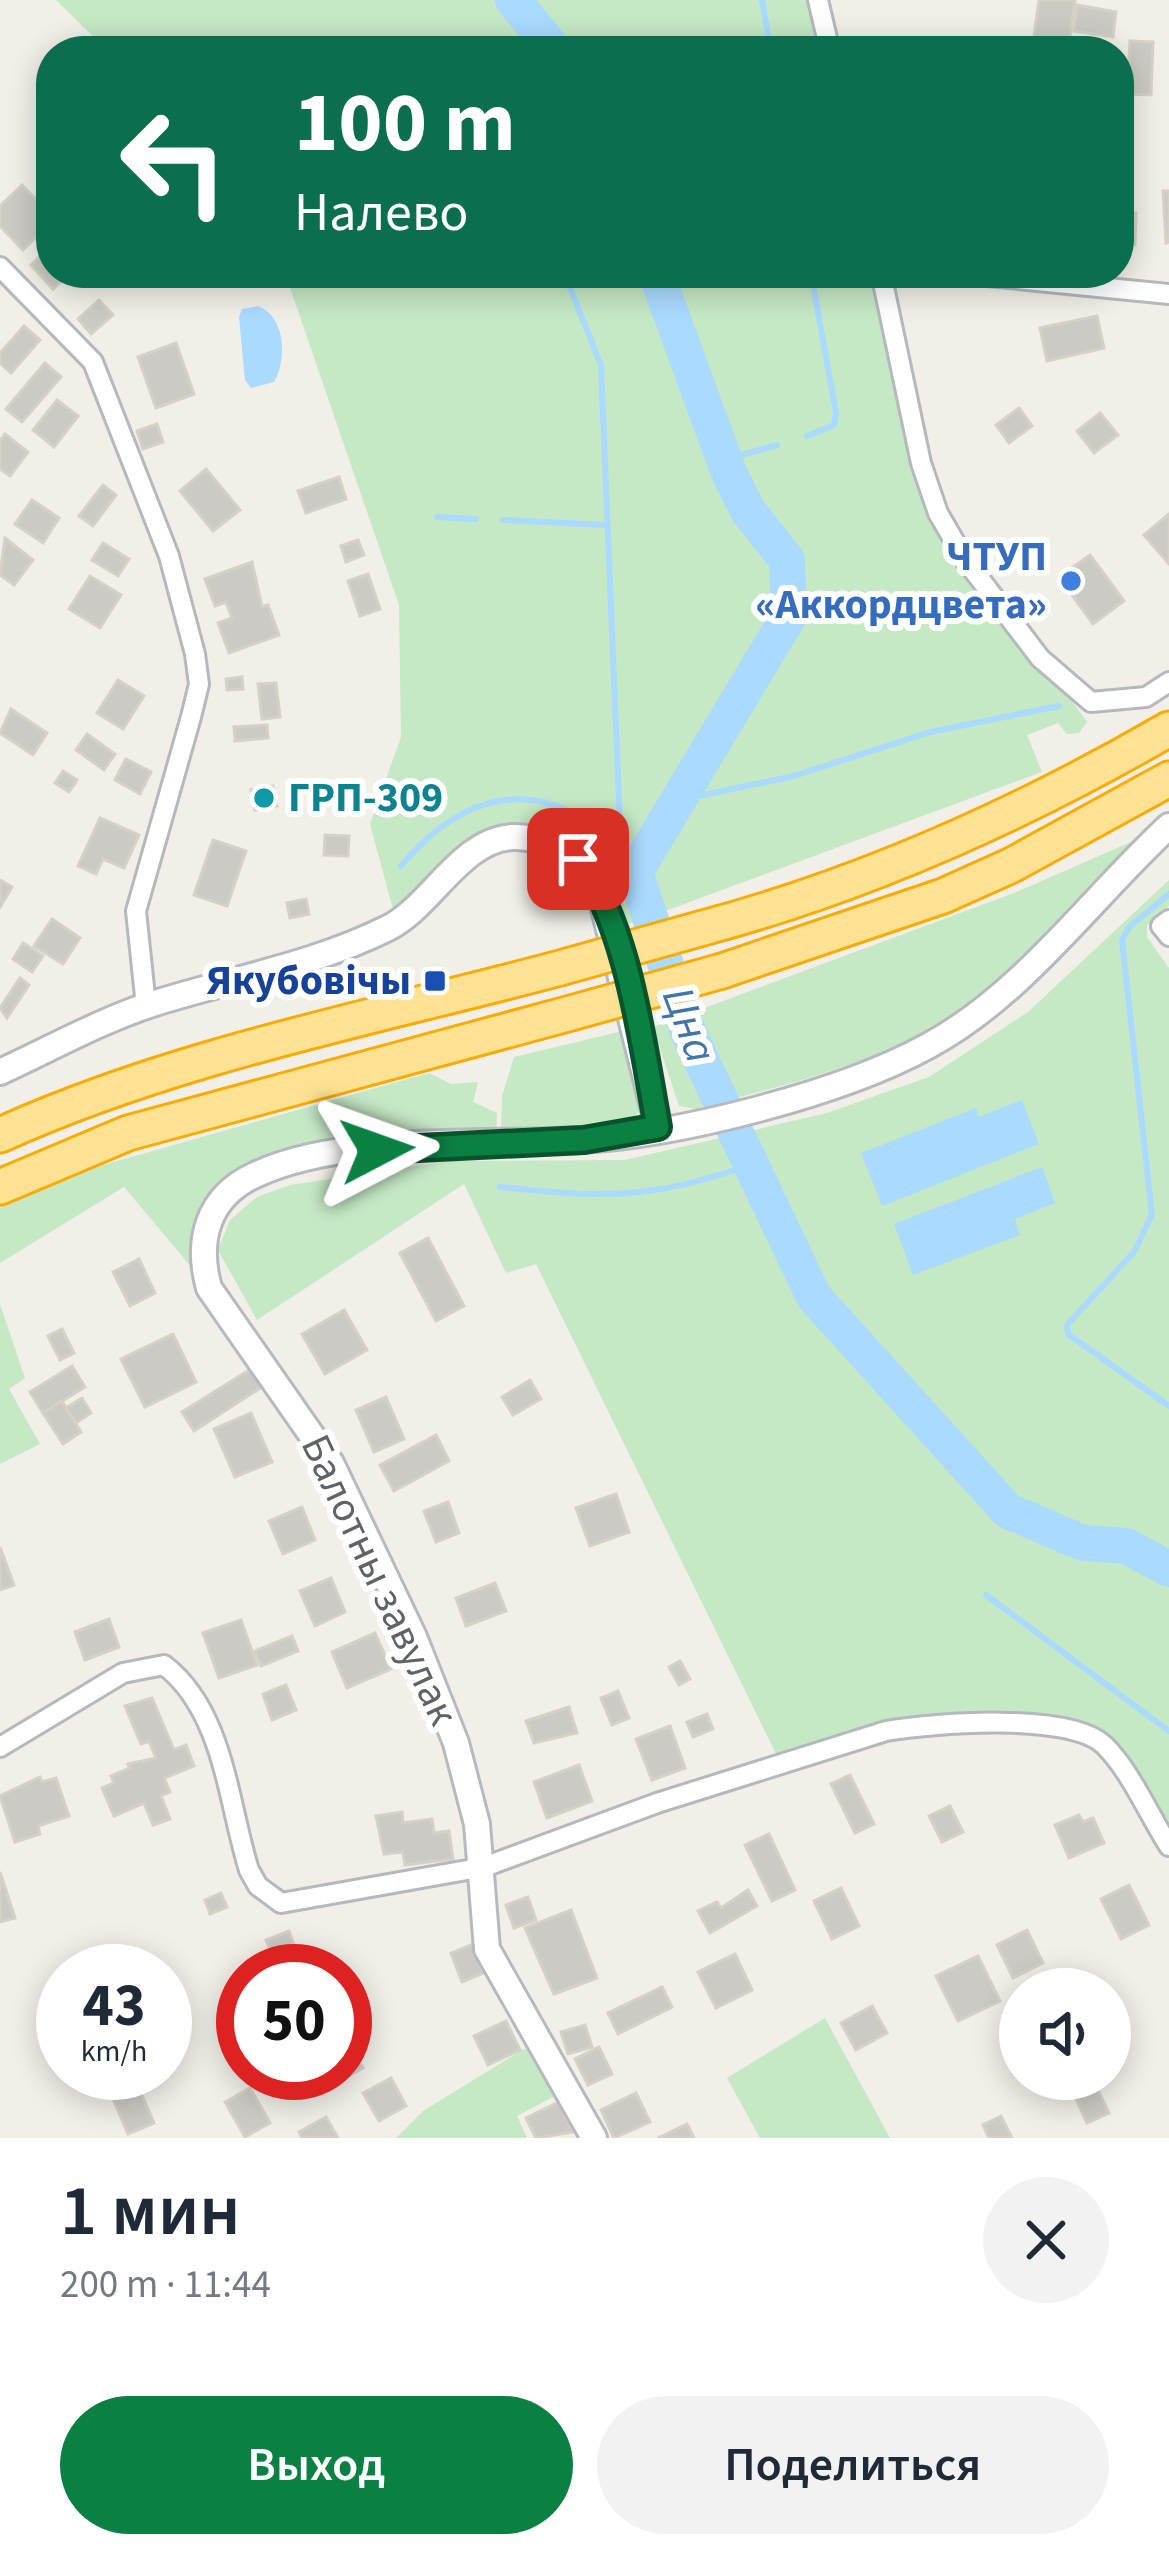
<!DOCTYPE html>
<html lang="ru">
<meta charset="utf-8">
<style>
body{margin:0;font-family:"Source Sans 3",sans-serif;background:#f2f2f3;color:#1f2937;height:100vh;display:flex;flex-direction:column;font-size:45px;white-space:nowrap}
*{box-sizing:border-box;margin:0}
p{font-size:39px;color:#747a83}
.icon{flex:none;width:66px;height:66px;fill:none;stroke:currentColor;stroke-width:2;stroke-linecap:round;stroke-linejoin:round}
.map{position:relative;height:2138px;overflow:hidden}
.sheet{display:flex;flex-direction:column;background:#fff;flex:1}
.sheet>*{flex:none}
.banner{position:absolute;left:36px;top:36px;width:1098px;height:252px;border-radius:48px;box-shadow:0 6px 30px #0003;background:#0b6e4f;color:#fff;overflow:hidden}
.fabs{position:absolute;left:999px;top:1968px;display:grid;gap:24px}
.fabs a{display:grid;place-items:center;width:132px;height:132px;border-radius:50%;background:#fff;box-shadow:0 6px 30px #0003;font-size:60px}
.speed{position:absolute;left:36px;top:1944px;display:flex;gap:24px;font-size:60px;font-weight:700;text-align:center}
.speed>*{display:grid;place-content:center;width:156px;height:156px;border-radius:50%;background:#fff;box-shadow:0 6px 30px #0003;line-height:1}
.speed small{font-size:30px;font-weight:400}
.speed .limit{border:18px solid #d22;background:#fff;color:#111}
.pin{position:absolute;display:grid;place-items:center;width:102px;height:102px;color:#fff;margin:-51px;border-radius:24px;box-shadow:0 6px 18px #0006}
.me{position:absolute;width:132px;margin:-66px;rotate:86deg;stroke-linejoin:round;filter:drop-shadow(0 0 9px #0008)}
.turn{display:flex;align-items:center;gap:42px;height:252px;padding:0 60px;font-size:54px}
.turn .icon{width:156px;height:156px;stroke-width:2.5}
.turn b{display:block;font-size:84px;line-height:102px}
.round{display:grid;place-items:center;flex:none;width:126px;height:126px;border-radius:63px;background:#f2f2f3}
.head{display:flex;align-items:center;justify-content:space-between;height:204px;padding:0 60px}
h1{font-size:72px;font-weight:600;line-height:90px}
.button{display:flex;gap:24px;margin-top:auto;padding:24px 60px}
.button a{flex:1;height:138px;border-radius:72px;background:#0b8043;color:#fff;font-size:48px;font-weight:600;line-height:138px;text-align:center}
.button a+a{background:#f2f2f3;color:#1f2937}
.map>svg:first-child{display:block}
.green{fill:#c5e8c5}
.water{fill:#aadaff}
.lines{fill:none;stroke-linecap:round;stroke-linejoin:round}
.stream{stroke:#aadaff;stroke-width:6}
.river{stroke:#aadaff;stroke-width:36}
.building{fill:#cccac5;stroke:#d6d1c6;stroke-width:3}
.street-casing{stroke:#b5b8bc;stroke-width:24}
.secondary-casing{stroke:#b6babf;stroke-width:30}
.highway-casing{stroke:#f9ab00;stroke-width:39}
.street{stroke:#fff;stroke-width:18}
.secondary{stroke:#fff;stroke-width:24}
.highway{stroke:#fde293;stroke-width:33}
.highway-bridge-casing{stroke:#f9ab00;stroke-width:39;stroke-linecap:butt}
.highway-bridge{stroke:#fde293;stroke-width:33}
.route-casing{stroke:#07532c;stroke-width:30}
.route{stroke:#0b8043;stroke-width:21}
.shop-dot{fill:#3f7fe0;stroke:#fff;stroke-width:4.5}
.culture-dot{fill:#0f9aa8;stroke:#fff;stroke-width:4.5}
.transit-dot{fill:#1a4fb4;stroke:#fff;stroke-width:4.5}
.labels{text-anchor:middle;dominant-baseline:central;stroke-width:12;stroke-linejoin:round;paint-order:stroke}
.shop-label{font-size:42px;font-weight:bold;fill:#366cbe;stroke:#fff;text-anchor:end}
.culture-label{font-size:42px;font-weight:bold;fill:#0d838f;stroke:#fff;text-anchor:start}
.transit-label{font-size:42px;font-weight:bold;fill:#164399;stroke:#fff;text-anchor:end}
.street-label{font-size:42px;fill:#5f6368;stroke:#fff}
.water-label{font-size:45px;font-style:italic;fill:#4174aa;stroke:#fff}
</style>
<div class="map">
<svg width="1169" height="2138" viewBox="0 0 1169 2138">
<rect width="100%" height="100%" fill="#f1efe8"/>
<g class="green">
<polygon points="56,0 818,0 830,51 108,51"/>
<polygon points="285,273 881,273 938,513 1087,722 1079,733 1067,734 1058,723 1027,735 1042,772 638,921 612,928 598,885 511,837 397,924 370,824 401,737 399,605"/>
<path d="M1140,838v8c-54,52 -108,114 -169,158 -83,58 -180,79 -276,105l-16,-3 -26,-79 361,-134z"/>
<polygon points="1169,880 1169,906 1147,925 1147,937 1169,968 1169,1846 1089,1734 924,1725 781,1764 536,1264 506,1273 464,1184 257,1320 218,1250 230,1220 257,1197 290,1185 450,1161 625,1160 827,1113 929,1077 1028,1012"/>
<path d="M623,1031l19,76c-22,38 -101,26 -141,28l1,-39 12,-39z"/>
<polygon points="429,1073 451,1084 478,1082 473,1102 497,1113 496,1143 322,1157 218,1204 209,1288 124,1187 0,1263 0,1202 71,1174"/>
<polygon points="0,1304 25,1378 9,1389 40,1444 0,1464"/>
<polygon points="825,2018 890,2138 760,2138 727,2078"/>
<polygon points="524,2049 536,2051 560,2093 517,2116 527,2138 396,2138 423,2111"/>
</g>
<g class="water">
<path d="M258,306c28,11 29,53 16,76l-23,6 -6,-8 -6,-63 3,-8z"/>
<polygon points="1022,1100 1039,1144 882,1206 861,1153 976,1108 979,1117"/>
<polygon points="1042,1167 1055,1203 1015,1219 1020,1235 913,1275 894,1224"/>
</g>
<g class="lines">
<g class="stream">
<polyline points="762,0 771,51"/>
<polyline points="564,273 601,365 621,849 635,872"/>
<polyline points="807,436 834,425 836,413 811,273"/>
<polyline points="724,460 777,445"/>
<polyline points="437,517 476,519"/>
<polyline points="503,520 607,525"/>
<polyline points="675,801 794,776 930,732 1059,706"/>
<path d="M401,866c66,-79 145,-92 220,-17"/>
<polyline points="1169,894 1128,928 1122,940 1152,1215 1134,1252 1067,1325 1068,1334 1169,1406"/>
<path d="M500,1187c103,11 150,13 250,-22"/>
<polyline points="986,1595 1169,1731"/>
</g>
<g class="river">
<polyline points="513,0 555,51"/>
<polyline points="656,273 729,473 748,511 787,560 789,616 635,872 688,1032 814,1297 1008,1511 1083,1543 1126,1546 1169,1569"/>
</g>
</g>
<g class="building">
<polygon points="1039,0 1075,0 1068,51 1032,51"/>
<polygon points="1077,5 1116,12 1113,37 1074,31"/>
<polygon points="1130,41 1153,42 1151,95 1127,94"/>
<polygon points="22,185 51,215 51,222 23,250 0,226 0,206"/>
<polygon points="1163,191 1169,191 1169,242 1166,243"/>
<polygon points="1119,212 1136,213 1135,245 1119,244"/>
<polygon points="51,246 51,273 70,273 53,289 31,265"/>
<polygon points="99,300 113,315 91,334 78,319"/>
<polygon points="1097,316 1104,348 1047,361 1040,328"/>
<polygon points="24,326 40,340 11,373 0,363 0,353"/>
<polygon points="176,343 194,394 156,408 138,357"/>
<polygon points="45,363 61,377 22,422 6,409"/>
<polygon points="57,400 78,416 54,447 33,430"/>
<polygon points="1019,408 1032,426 1009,443 996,425"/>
<polygon points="1100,413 1118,435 1094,453 1077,431"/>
<polygon points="157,424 163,442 143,449 137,431"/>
<polygon points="5,434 28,452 10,476 0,469 0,441"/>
<polygon points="206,469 240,510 213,531 180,491"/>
<polygon points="339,477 346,499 306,513 298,491"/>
<polygon points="103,485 116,495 93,526 79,516"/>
<polygon points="32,500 59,518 43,543 15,524"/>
<polygon points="1169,514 1169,564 1144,535"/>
<polygon points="5,538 33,560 14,585 0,575"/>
<polygon points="358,540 364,555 346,562 341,546"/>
<polygon points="103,543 129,559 118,576 92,560"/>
<polygon points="1090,555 1124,601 1093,624 1059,577"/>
<polygon points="252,562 262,607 268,605 279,635 229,653 218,623 232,618 226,602 215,606 205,579"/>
<polygon points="368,574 380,609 360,616 348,581"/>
<polygon points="90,576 121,595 100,628 69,609"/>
<polygon points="242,677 243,689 227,690 226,679"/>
<polygon points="118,680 144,696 123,729 97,713"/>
<polygon points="276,683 280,717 262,719 258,684"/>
<polygon points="11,709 47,733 33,755 0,733"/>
<polygon points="267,725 268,738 235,741 234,727"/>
<polygon points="87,734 115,754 104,770 76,750"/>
<polygon points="126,759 151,772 140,794 115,780"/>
<polygon points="63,771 77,780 69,792 55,783"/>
<polygon points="273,786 277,806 255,810 251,790"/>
<polygon points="100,818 139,835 124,868 103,859 96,874 78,866"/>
<polygon points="325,835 349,836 348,856 324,855"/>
<polygon points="213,840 246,851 227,906 194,895"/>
<polygon points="0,880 12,887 0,907"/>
<polygon points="306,899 309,914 290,918 287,903"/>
<polygon points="52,919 80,938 63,964 34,946"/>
<polygon points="23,943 43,956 32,972 13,959"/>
<polygon points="20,978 29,985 7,1018 0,1008"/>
<polygon points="428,1238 464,1306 436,1321 400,1253"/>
<polygon points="139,1259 155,1293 130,1306 113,1272"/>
<polygon points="344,1310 367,1350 325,1374 302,1334"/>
<polygon points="62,1329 74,1353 60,1360 48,1336"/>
<polygon points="173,1334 196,1382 145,1407 121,1359"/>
<polygon points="72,1366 85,1387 43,1413 30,1392"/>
<polygon points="254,1367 265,1385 194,1431 182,1412"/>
<polygon points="530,1380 541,1399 513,1415 502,1397"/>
<polygon points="386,1397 404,1439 374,1452 356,1410"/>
<polygon points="82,1398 91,1413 76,1423 66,1408"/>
<polygon points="62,1401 81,1432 63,1444 43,1413"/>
<polygon points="251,1413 272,1462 235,1477 214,1429"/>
<polygon points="436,1435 449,1461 394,1491 380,1465"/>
<polygon points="616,1494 629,1532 590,1546 576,1508"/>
<polygon points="448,1502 459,1533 436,1542 424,1511"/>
<polygon points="302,1507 315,1540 283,1554 269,1521"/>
<polygon points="0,1547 14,1585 0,1590"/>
<polygon points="331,1578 345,1612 315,1626 300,1591"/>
<polygon points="495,1583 506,1611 466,1626 456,1598"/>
<polygon points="109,1619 119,1647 85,1660 75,1632"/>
<polygon points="241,1620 257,1665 219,1678 203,1633"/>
<polygon points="375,1633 391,1669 347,1688 332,1652"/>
<polygon points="292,1636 298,1651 261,1666 255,1651"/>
<polygon points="680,1661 690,1679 679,1685 669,1667"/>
<polygon points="286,1685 296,1710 272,1720 263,1694"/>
<polygon points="618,1691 629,1718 612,1725 601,1698"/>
<polygon points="152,1698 174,1750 186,1745 194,1766 164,1778 170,1792 161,1796 170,1819 153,1825 144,1803 114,1816 102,1788 114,1783 111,1776 130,1768 128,1764 156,1758 149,1741 141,1744 125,1706"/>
<polygon points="569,1707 577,1733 534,1743 526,1721"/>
<polygon points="707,1714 713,1729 693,1737 687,1722"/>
<polygon points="670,1726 685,1768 652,1780 636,1739"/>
<polygon points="579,1765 592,1801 547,1818 534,1782"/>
<polygon points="850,1775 874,1824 855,1833 831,1784"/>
<polygon points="40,1777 42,1782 56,1778 69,1816 38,1826 40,1834 15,1842 0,1796"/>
<polygon points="950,1806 963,1832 942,1842 929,1816"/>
<polygon points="402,1812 403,1823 432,1819 434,1833 449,1831 453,1859 405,1865 403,1852 384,1854 376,1816"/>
<polygon points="1079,1815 1083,1822 1093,1818 1104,1843 1069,1858 1055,1825"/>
<polygon points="769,1834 795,1890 772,1901 745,1845"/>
<polygon points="0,1872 15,1918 0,1922"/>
<polygon points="1129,1885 1149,1925 1121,1939 1101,1899"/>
<polygon points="841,1888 859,1926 832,1939 814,1901"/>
<polygon points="748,1890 757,1906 710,1933 698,1911 717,1902 721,1908"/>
<polygon points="221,1893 227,1907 210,1914 205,1900"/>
<polygon points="528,1897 536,1920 514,1928 506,1905"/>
<polygon points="571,1910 597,1978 554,1994 525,1928"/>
<polygon points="1027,1930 1043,1963 1013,1978 997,1945"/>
<polygon points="289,1931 299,1960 277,1969 266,1940"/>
<polygon points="474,1944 486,1972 462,1982 451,1953"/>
<polygon points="735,1954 752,1990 716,2008 698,1972"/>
<polygon points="978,1956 1000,2001 958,2021 936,1976"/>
<polygon points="662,1987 672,2007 618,2034 608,2013"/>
<polygon points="872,2006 887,2033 856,2050 841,2023"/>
<polygon points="506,2021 520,2050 488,2065 474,2036"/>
<polygon points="585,2025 592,2047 568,2054 561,2032"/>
<polygon points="345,2036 363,2068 344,2079 341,2073"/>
<polygon points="599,2047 612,2074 588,2085 575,2059"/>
<polygon points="391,2078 406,2106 379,2121 363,2093"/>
<polygon points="1093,2080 1109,2113 1087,2123 1072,2090"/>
<polygon points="137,2084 154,2123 128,2134 111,2094"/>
<polygon points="250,2088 270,2123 245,2137 225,2102"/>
<polygon points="636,2093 650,2122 614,2138 601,2110"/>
<polygon points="559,2102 573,2132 536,2138 526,2118"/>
<polygon points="1001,2116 1012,2138 989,2138 983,2125"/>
<polygon points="326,2117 338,2138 302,2138 299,2132"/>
<polygon points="687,2124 694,2138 658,2138"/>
</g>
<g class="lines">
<defs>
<g id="street">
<polyline points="818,0 830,51"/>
<polyline points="0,267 93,362 169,556 195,654 199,684 191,717 136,911 146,1006"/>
<polyline points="881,273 921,463 938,513 964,558 1040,658 1091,702 1146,697 1169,682"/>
<polyline points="957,273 1169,294"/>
<polyline points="1169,920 1161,926 1169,936"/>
<path d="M0,1747l123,-74 41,-8c60,46 64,138 85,205l9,16 23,17 203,-36 173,-64 229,-72c46,-8 183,-19 218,14 26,25 45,70 65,101"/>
</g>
<g id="secondary">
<path d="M0,1072c50,-23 100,-51 152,-68 79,-25 162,-39 236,-76 43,-21 73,-89 125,-91 35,-1 65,23 85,48l60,242"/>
<path d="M594,2138l-107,-189 -10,-125 -21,-81 -42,-106 -83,-174 -122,-175c-13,-47 -2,-91 46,-113 87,-41 228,-30 324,-35 98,-4 263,-47 349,-94 95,-51 163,-148 241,-220"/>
</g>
<g id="highway">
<path d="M703,928c164,-44 319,-114 466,-199"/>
<polyline points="722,971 943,896 1012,865 1169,779"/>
<path d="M0,1135c177,-80 373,-117 560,-167"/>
<polyline points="0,1187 128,1133 571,1013"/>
</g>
</defs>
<use href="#street" class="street-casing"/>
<use href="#secondary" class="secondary-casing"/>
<use href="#highway" class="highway-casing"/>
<use href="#street" class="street"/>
<use href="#secondary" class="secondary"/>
<use href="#highway" class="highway"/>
<defs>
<g id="highway-bridge">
<polyline points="560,968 703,928"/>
<polyline points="571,1013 722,971"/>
</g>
</defs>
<use href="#highway-bridge" class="highway-bridge-casing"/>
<use href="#highway-bridge" class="highway-bridge"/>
</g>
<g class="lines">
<defs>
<path id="route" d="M377,1150l207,-10 74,-13c-15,-79 -30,-205 -80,-268"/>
</defs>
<use href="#route" class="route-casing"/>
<use href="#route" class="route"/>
</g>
<circle class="shop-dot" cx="1071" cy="581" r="12"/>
<circle class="culture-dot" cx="264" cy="798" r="12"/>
<rect class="transit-dot" x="423" y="969" width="24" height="24" rx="6"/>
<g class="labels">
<g class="shop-label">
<text x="1047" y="557">ЧТУП<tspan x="1047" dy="48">«Аккордцвета»</tspan></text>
</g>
<g class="culture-label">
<text x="288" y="798">ГРП-309</text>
</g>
<g class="transit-label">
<text x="411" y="981">Якубовічы</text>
</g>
<g class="street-label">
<text transform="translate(379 1580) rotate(65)">Балотны завулак</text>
</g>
<g class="water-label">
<text transform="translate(689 1025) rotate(69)">Цна</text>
</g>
</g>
</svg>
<div class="fabs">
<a><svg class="icon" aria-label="sound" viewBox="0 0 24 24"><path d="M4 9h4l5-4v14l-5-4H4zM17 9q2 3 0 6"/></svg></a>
</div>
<div class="speed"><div>43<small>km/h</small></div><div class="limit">50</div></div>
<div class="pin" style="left:578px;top:859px;background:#d93025"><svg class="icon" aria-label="arrive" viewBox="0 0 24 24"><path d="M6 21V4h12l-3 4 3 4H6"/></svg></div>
<svg class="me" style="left:377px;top:1150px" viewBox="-20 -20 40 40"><path d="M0-17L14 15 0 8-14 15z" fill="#0b8043" stroke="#fff" stroke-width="4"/></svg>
<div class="banner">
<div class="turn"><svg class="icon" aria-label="left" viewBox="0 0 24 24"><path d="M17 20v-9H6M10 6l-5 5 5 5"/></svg><div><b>100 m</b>Налево</div></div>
</div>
</div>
<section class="sheet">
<div class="head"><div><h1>1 мин</h1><p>200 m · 11:44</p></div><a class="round"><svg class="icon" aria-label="close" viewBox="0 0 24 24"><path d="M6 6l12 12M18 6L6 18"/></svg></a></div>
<div class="button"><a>Выход</a><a>Поделиться</a></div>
</section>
